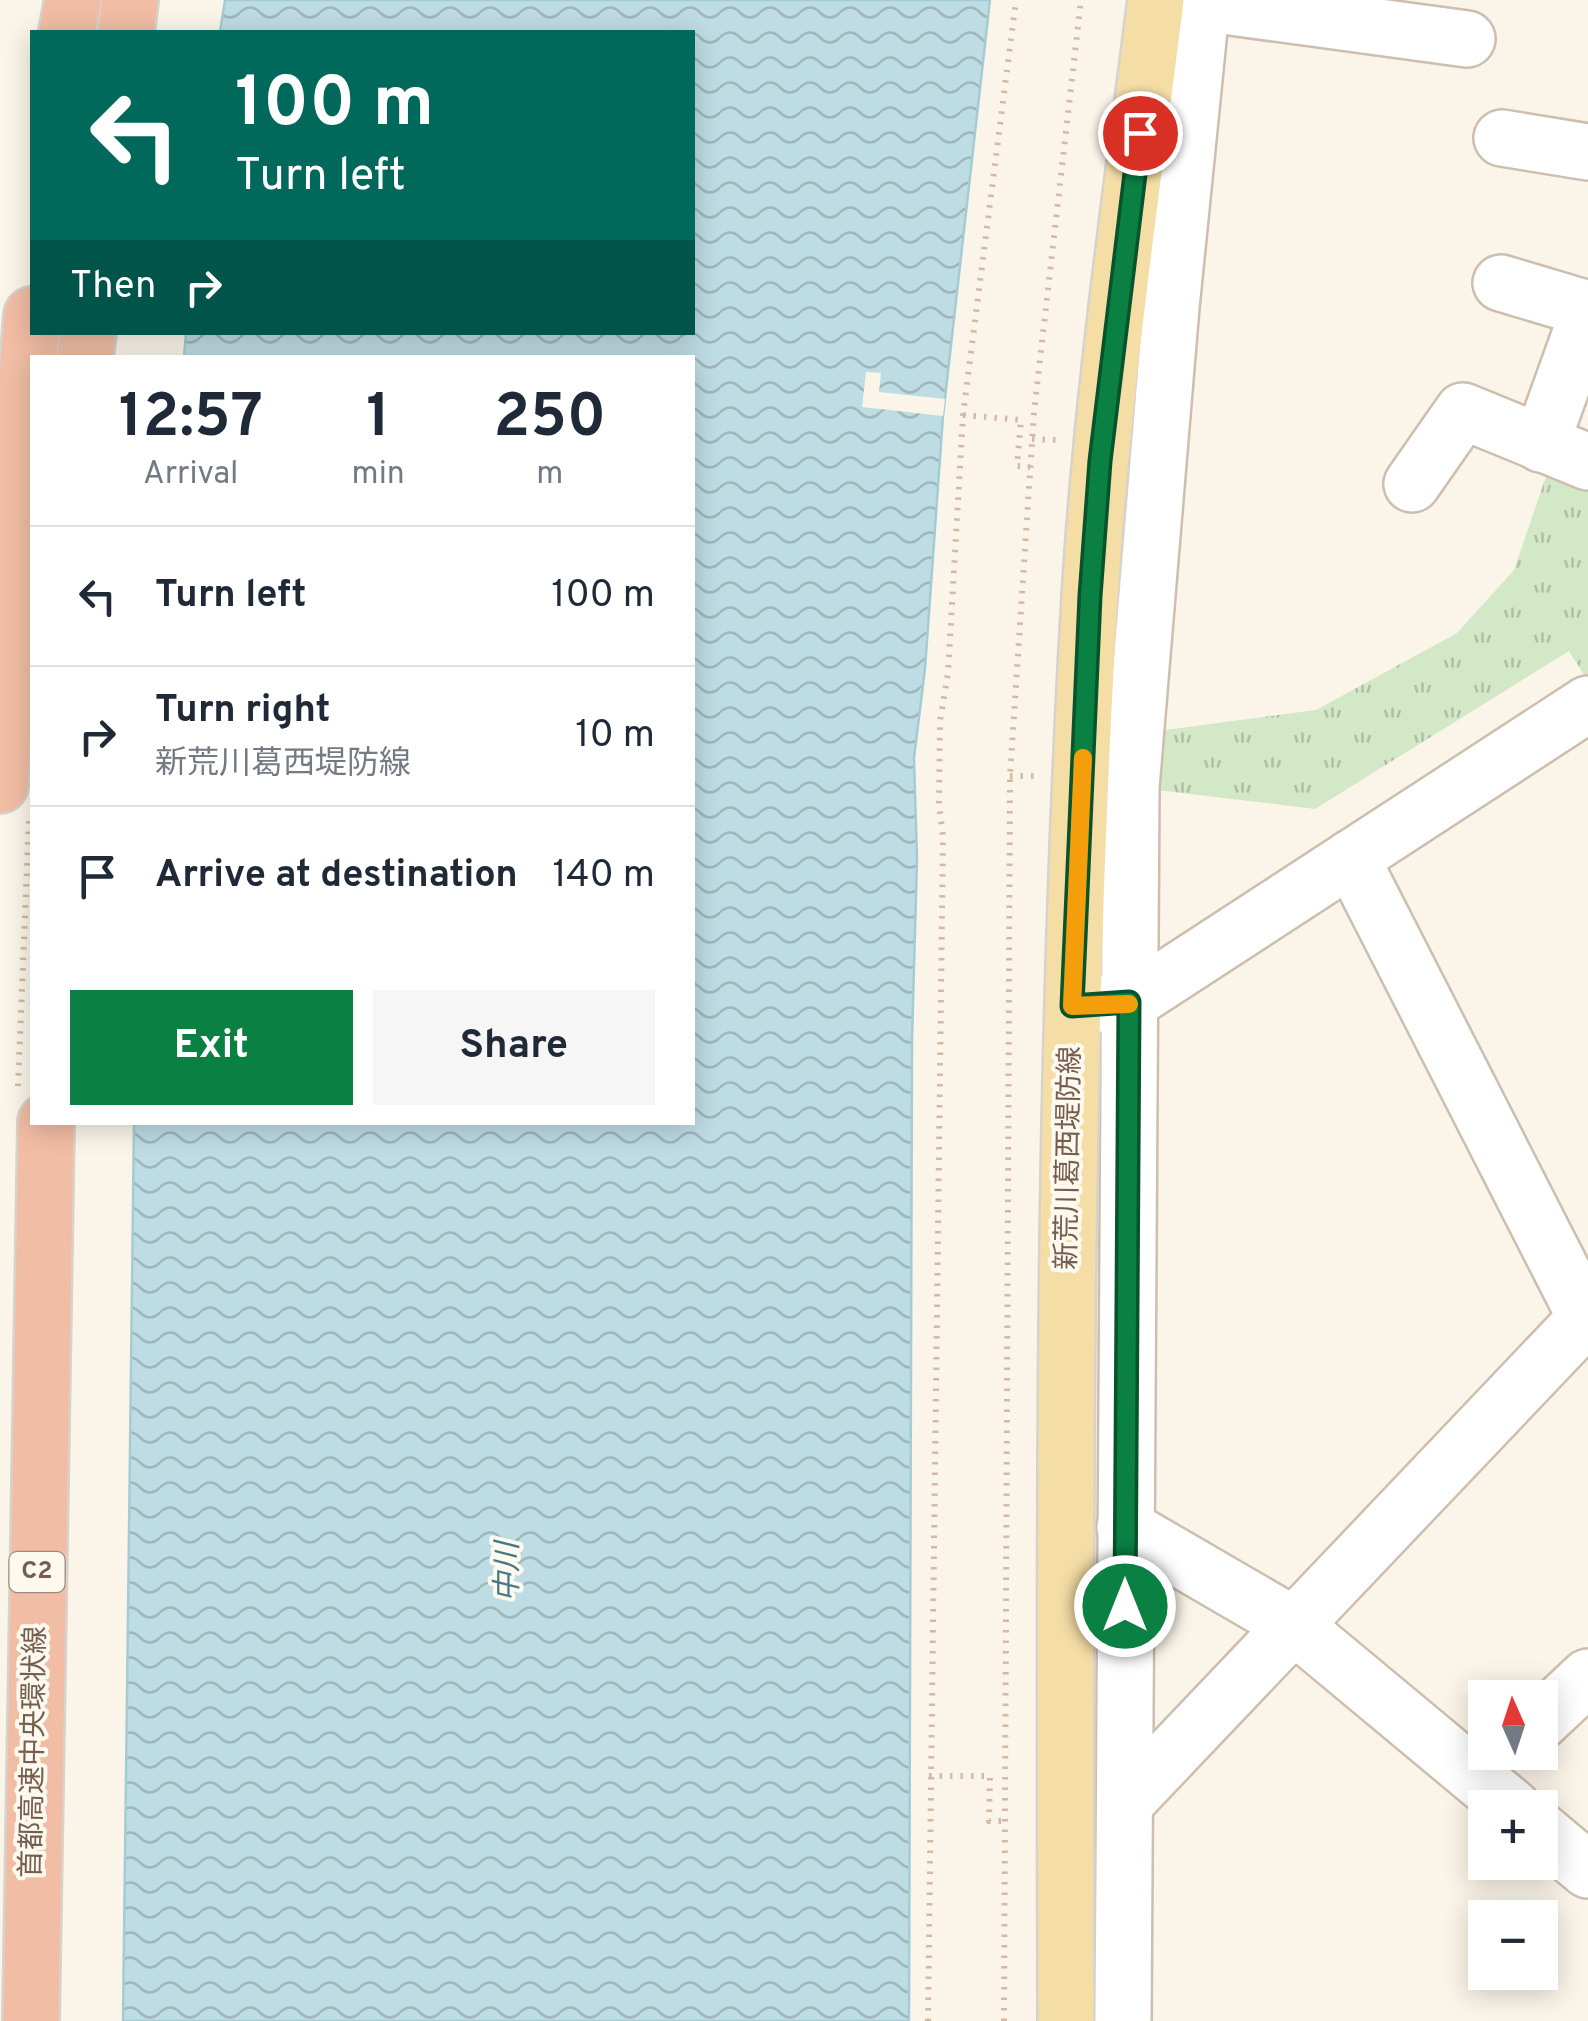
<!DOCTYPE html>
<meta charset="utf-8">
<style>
body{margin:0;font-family:Overpass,"Noto Sans JP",sans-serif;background:#f6f6f7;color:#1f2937;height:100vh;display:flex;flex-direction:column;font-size:38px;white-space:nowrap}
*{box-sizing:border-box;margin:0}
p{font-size:32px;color:#747a83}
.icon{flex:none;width:55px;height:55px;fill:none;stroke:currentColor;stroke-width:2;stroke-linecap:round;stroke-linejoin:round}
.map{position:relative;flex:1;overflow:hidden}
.sheet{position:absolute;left:30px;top:355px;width:665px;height:770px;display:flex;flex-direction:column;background:#fff;border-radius:0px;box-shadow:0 5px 25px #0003}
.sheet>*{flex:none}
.hud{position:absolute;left:30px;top:30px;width:665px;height:305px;border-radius:0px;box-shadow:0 5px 25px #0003;background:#00695c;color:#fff;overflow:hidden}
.needle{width:65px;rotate:357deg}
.fabs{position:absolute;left:1468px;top:1680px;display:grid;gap:20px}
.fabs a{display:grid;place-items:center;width:90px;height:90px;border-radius:0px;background:#fff;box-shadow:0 5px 25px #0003;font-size:50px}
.pin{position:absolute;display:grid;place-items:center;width:85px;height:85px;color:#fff;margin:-42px;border:5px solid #fff;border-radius:50%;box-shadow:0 2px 10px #0007}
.me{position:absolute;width:110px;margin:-55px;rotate:0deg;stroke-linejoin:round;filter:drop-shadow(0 0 8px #0008)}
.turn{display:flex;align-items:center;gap:35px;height:210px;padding:0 40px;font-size:45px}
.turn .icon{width:130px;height:130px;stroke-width:2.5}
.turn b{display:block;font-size:70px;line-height:85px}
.then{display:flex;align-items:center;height:95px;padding:0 40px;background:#0003;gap:20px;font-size:38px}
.eta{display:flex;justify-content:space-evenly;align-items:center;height:170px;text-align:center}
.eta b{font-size:60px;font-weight:700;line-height:70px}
.button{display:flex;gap:20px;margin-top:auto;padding:20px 40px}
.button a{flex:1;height:115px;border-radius:0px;background:#0b8043;color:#fff;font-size:40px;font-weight:700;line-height:115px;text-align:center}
.button a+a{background:#f6f6f7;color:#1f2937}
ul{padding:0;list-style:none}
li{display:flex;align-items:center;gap:30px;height:140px;padding:0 40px;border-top:2px solid #e0e1e3}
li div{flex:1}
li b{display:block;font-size:38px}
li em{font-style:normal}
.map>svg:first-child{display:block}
.park{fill:url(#park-tufts)}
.water{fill:url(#water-waves);stroke:#a5cbd5;stroke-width:2.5}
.pier{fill:#fbf5e9}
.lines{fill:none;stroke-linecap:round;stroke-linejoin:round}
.minor-casing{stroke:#cdbeaf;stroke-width:60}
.major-casing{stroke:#d8d2cd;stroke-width:60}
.highway-casing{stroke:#d8d2cd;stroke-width:60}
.path{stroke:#d4baa5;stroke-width:6;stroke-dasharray:2.5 8;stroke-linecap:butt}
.minor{stroke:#fff;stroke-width:55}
.major{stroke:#f5dda6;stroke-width:55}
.highway{stroke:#f1bda4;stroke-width:55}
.route-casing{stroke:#07532c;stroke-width:25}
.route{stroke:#0b8043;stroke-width:18}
.slow{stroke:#f59e0b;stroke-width:18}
.labels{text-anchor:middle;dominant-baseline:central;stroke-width:8;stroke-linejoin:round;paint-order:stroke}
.shield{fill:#fef9ef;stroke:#9d8c7e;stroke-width:2.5}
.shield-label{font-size:25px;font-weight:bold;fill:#745e4e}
.street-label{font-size:28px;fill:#745e4e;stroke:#fef9ef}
.water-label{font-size:30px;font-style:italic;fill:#487886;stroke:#fef9ef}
</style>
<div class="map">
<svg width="1588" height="2021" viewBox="0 0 1588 2021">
<defs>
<pattern id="park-tufts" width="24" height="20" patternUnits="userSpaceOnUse" patternTransform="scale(2.5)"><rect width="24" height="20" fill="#d3e8c7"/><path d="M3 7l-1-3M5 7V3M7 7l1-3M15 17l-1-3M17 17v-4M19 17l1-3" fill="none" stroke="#b0bfa4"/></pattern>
<pattern id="water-waves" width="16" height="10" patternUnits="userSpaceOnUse" patternTransform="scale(2.5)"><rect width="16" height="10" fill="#bedce4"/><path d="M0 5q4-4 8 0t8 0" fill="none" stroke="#9fb6bb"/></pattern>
</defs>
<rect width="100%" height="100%" fill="#fbf5e9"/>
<polygon class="park" points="1555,450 1588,462 1588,681 1569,651 1315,809 1131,787 1135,734 1316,710 1457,633 1514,570"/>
<polygon class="water" points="225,0 990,0 943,416 925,669 914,758 917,859 912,1040 909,2021 123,2021 134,1123 692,1122 692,358 184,357 186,333 692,332 692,32 220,32"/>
<polygon class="pier" points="866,372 881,373 879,392 945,399 943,416 862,407"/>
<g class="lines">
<defs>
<g id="minor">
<polyline points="1201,3 1467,39"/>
<polyline points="1502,138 1588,152"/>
<polyline points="1501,283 1588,309"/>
<polyline points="1541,444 1588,313"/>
<polyline points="1412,484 1463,411 1588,462"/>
<polyline points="1351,858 1586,1318"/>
<polyline points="1100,1004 1129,1003 1588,704"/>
<polyline points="1125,1527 1292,1624 1513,1808"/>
<polyline points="1540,1722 1588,1677"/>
<polyline points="1126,1802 1588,1316"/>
<polyline points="1540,1830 1588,1870"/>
<polyline points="1123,2021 1131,787 1171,307 1202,0"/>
</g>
<path id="major" d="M1066,2021c-1,-475 -4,-950 24,-1424 12,-200 41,-399 66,-597"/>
<g id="highway">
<polyline points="67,32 73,0"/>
<polyline points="126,32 130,0"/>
<polyline points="85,358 88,332"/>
<polyline points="0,785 11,585 32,315"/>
<polyline points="31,2021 46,1122"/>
</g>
</defs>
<use href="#minor" class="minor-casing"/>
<use href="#major" class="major-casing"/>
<use href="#highway" class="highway-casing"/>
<g class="path">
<polyline points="963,415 1021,420 1017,466 1030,467"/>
<polyline points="1032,439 1056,440"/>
<polyline points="1010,776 1034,776"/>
<polyline points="18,1086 29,819"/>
<polyline points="929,1776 990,1776 989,1821 1005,1821"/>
<polyline points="928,2021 943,836 939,805 940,721 948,673 963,415 1016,0"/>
<polyline points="1004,2021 1010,776 1034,412 1081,0"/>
</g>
<use href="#minor" class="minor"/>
<use href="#major" class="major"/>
<use href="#highway" class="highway"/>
</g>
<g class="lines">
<defs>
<polyline id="route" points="1125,1606 1129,1002 1072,1006 1090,596 1100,461 1140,133"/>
</defs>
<use href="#route" class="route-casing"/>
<use href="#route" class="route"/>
<polyline class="slow" points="1083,758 1072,1006 1129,1004"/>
</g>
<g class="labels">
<rect class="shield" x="9.5" y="1552" width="55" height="40" rx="8"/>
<g class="shield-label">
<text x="37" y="1572">C2</text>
</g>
<g class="street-label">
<text transform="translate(1070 1158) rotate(-89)">新荒川葛西堤防線</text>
<text transform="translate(35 1752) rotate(-89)">首都高速中央環状線</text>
</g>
<g class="water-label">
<text transform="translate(509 1572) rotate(-90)">中川</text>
</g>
</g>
</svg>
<div class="fabs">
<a><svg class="needle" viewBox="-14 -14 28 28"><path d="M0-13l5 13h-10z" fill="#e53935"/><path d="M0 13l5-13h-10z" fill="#747a83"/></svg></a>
<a>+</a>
<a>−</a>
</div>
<div class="pin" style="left:1140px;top:133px;background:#d93025"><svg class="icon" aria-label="arrive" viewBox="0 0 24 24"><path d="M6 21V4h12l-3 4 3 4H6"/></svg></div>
<svg class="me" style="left:1125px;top:1606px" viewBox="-20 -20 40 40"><circle r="17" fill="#0b8043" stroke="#fff" stroke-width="3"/><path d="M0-11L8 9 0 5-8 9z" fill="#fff"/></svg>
<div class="hud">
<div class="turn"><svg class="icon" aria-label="left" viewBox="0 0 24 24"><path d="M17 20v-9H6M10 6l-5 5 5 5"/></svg><div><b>100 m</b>Turn left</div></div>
<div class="then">Then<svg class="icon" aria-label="right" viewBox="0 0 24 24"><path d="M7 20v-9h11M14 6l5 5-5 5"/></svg></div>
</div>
<section class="sheet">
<div class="eta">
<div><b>12:57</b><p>Arrival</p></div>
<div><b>1</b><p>min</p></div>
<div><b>250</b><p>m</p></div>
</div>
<ul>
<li><svg class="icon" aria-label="left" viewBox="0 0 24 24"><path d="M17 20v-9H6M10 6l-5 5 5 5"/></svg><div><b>Turn left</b></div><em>100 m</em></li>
<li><svg class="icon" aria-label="right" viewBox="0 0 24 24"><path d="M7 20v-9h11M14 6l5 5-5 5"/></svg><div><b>Turn right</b><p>新荒川葛西堤防線</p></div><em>10 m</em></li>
<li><svg class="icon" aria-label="arrive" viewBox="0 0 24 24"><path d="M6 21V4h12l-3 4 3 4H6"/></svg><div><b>Arrive at destination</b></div><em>140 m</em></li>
</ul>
<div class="button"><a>Exit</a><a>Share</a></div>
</section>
</div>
